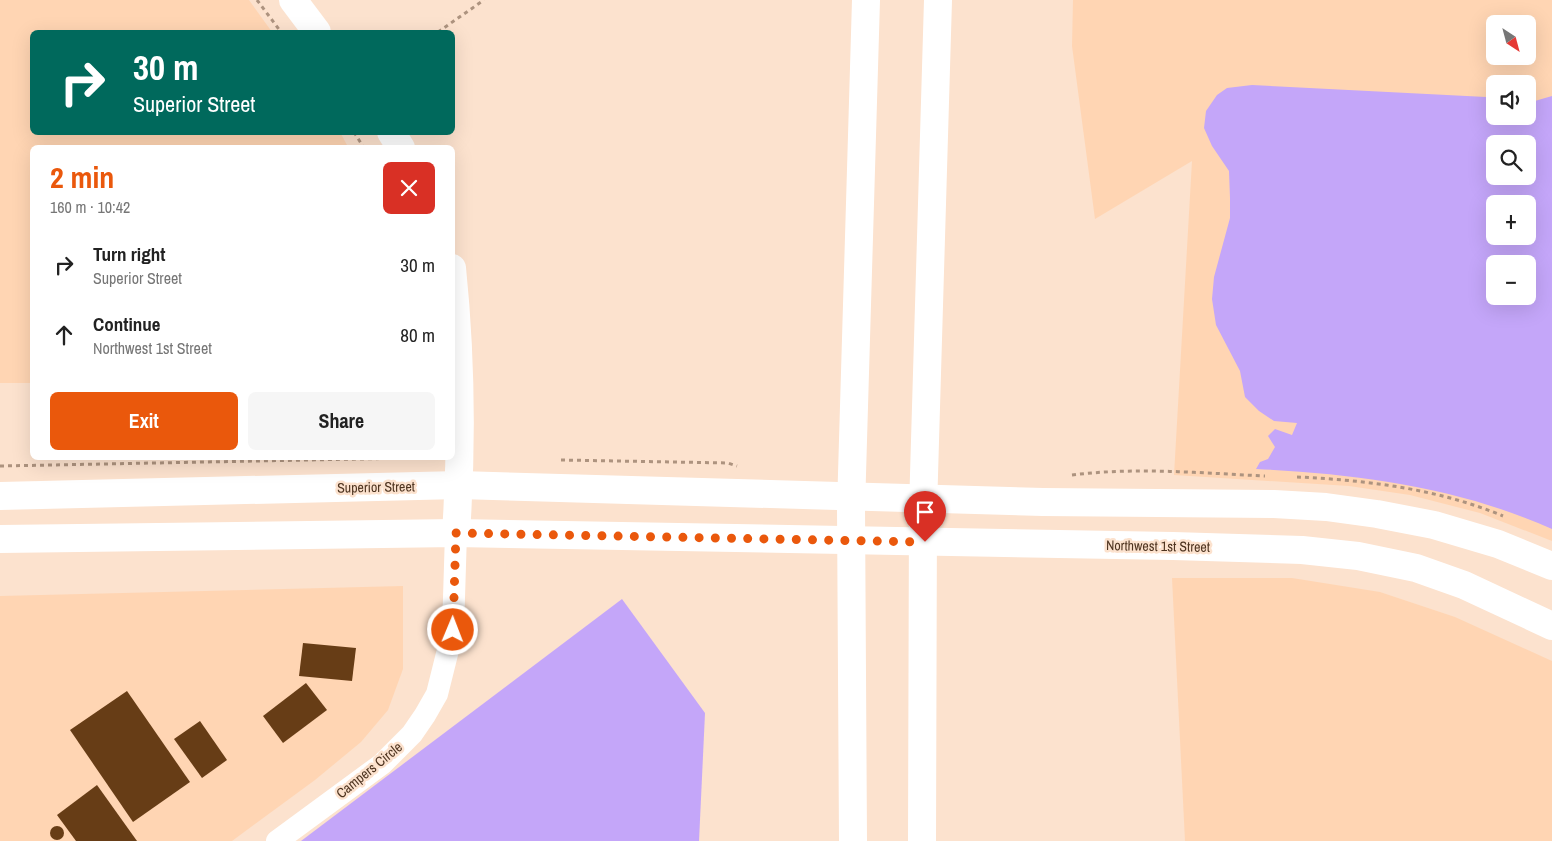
<!DOCTYPE html>
<meta charset="utf-8">
<style>
body{margin:0;font-family:"Archivo Narrow",sans-serif;background:#f6f6f6;color:#222;height:100vh;display:flex;flex-direction:column;font-size:19px;white-space:nowrap}
*{box-sizing:border-box;margin:0}
p{font-size:16px;color:#767676}
.icon{flex:none;width:28px;height:28px;fill:none;stroke:currentColor;stroke-width:2;stroke-linecap:round;stroke-linejoin:round}
.map{position:relative;flex:1;overflow:hidden}
.side{position:absolute;left:30px;top:145px;width:425px;height:315px;display:flex;flex-direction:column;background:#fff;border-radius:8px;box-shadow:0 5px 20px #0002}
.side>*{flex:none}
.top-card{position:absolute;left:30px;top:30px;width:425px;height:105px;border-radius:8px;box-shadow:0 5px 20px #0002;background:#00695c;color:#fff;overflow:hidden}
.needle{width:32px;rotate:144deg}
.buttons{position:absolute;left:1486px;top:15px;display:grid;gap:10px}
.buttons a{display:grid;place-items:center;width:50px;height:50px;border-radius:8px;background:#fff;box-shadow:0 5px 20px #0002;font-size:25px}
.pin{position:absolute;display:grid;place-items:center;width:42px;height:42px;color:#fff;margin:-51px -21px;border-radius:50% 50% 50% 0;rotate:-45deg;box-shadow:0 0 5px #0007}
.pin .icon{rotate:45deg}
.me{position:absolute;width:55px;margin:-28px;rotate:1deg;stroke-linejoin:round;filter:drop-shadow(0 0 4px #0008)}
.turn{display:flex;align-items:center;gap:18px;height:105px;padding:0 20px;font-size:22px}
.turn .icon{width:65px;height:65px;stroke-width:2.5}
.turn b{display:block;font-size:35px;line-height:42px}
.round{display:grid;place-items:center;flex:none;width:52px;height:52px;border-radius:8px;background:#f6f6f6}
.overview{display:flex;align-items:center;justify-content:space-between;height:85px;padding:0 20px}
h1{font-size:30px;font-weight:700;line-height:38px;color:#ea580c}
.button{display:flex;gap:10px;margin-top:auto;padding:10px 20px}
.button a{flex:1;height:58px;border-radius:8px;background:#ea580c;color:#fff;font-size:20px;font-weight:700;line-height:58px;text-align:center}
.button a+a{background:#f6f6f6;color:#222}
ul{padding:0;list-style:none}
li{display:flex;align-items:center;gap:15px;height:70px;padding:0 20px}
li div{flex:1}
li b{display:block;font-size:19px}
li em{font-style:normal}
.map>svg:first-child{display:block}
.built{fill:#ffd5b3;fill-rule:evenodd}
.green{fill:#c4a6f9;fill-rule:evenodd}
.building{fill:#673d16}
.lines{fill:none;stroke-linecap:round;stroke-linejoin:round}
.path{stroke:#ad937f;stroke-width:3;stroke-dasharray:4 4;stroke-linecap:butt}
.minor{stroke:#fff;stroke-width:22}
.secondary{stroke:#fff;stroke-width:28}
.motorway{stroke:#fff;stroke-width:28}
.route{stroke:#ea580c;stroke-width:9;stroke-dasharray:0 16.2}
.labels{text-anchor:middle;dominant-baseline:central;stroke-width:5;stroke-linejoin:round;paint-order:stroke}
.street-label{font-size:14px;fill:#4e3420;stroke:#fce2ce}
</style>
<div class="map">
<svg width="1552" height="841" viewBox="0 0 1552 841">
<rect width="100%" height="100%" fill="#fce2ce"/>
<g class="built">
<polygon points="0,0 249,0 272,32 32,32 32,132 340,132 348,147 32,148 32,383 0,383"/>
<path d="M1073,0h479v541l-72,-28 -70,-18 -61,-9 -175,-11 18,-314 -97,58 -23,-173zM1495,24h33v32h-33zM1495,84h33v32h-33zM1495,144h33v32h-33zM1495,204h33v32h-33zM1495,264h33v32h-33z"/>
<polygon points="1172,578 1292,578 1380,592 1455,617 1552,661 1552,841 1185,841"/>
<polygon points="403,586 403,669 388,710 361,742 315,780 232,841 0,841 0,596"/>
</g>
<g class="green">
<path d="M1252,85l234,12 9,2v17h33v-13l24,-7v433c-94,-42 -194,-55 -296,-60l4,-7 8,-3 7,-12 -7,-11 7,-7 17,6 5,-12 -23,-2 -15,-10 -14,-14 -5,-26 -24,-46 -4,-26 2,-22 16,-59v-20l-1,-27 -17,-25 -8,-18 2,-17 11,-16 10,-7zM1495,144h33v32h-33zM1495,204h33v32h-33zM1495,264h33v32h-33z"/>
<polygon points="622,599 705,713 699,841 301,841"/>
</g>
<g class="building">
<polygon points="303,643 356,648 352,681 299,676"/>
<polygon points="306,683 327,710 283,743 263,716"/>
<polygon points="127,691 190,782 133,822 70,730"/>
<polygon points="200,721 227,760 202,778 174,739"/>
<polygon points="97,785 137,841 76,841 57,815"/>
<circle cx="57" cy="833" r="7"/>
</g>
<g class="lines">
<g class="path">
<polyline points="257,0 281,32"/>
<polyline points="438,32 484,0"/>
<polyline points="354,132 364,148"/>
<polyline points="411,458 431,458"/>
<polyline points="561,460 728,463 737,466"/>
<polyline points="0,466 410,458"/>
<path d="M1072,475c64,-8 129,-2 193,1"/>
<path d="M1297,477c69,3 142,12 206,39"/>
</g>
<polyline class="minor" points="277,841 382,764 412,734 425,715 437,694 453,630 456,533"/>
<g class="secondary">
<polyline points="293,0 317,32"/>
<polyline points="391,132 401,148"/>
<path d="M452,268c9,88 10,177 4,265"/>
<polyline points="0,496 459,485 1043,502 1274,504 1326,507 1377,514 1434,525 1498,544 1552,566"/>
<polyline points="0,539 456,533 1173,546 1302,550 1358,556 1416,568 1464,585 1552,626"/>
</g>
<g class="motorway">
<polyline points="853,841 851,508 866,0"/>
<polyline points="922,841 923,509 938,0"/>
</g>
</g>
<g class="lines">
<polyline class="route" points="453,630 456,533 925,542"/>
</g>
<g class="labels">
<g class="street-label">
<text transform="translate(376 487) rotate(-1)">Superior Street</text>
<text transform="translate(1158 546) rotate(1)">Northwest 1st Street</text>
<text transform="translate(369 770) rotate(-39)">Campers Circle</text>
</g>
</g>
</svg>
<div class="buttons">
<a><svg class="needle" viewBox="-14 -14 28 28"><path d="M0-13l5 13h-10z" fill="#e53935"/><path d="M0 13l5-13h-10z" fill="#767676"/></svg></a>
<a><svg class="icon" aria-label="sound" viewBox="0 0 24 24"><path d="M4 9h4l5-4v14l-5-4H4zM17 9q2 3 0 6"/></svg></a>
<a><svg class="icon" aria-label="search" viewBox="0 0 24 24"><circle cx="10" cy="10" r="6"/><path d="M15 15l6 6"/></svg></a>
<a>+</a>
<a>−</a>
</div>
<div class="pin" style="left:925px;top:542px;background:#d93025"><svg class="icon" aria-label="arrive" viewBox="0 0 24 24"><path d="M6 21V4h12l-3 4 3 4H6"/></svg></div>
<svg class="me" style="left:453px;top:630px" viewBox="-20 -20 40 40"><circle r="17" fill="#ea580c" stroke="#fff" stroke-width="3"/><path d="M0-11L8 9 0 5-8 9z" fill="#fff"/></svg>
<div class="top-card">
<div class="turn"><svg class="icon" aria-label="right" viewBox="0 0 24 24"><path d="M7 20v-9h11M14 6l5 5-5 5"/></svg><div><b>30 m</b>Superior Street</div></div>
</div>
<section class="side">
<div class="overview"><div><h1>2 min</h1><p>160 m · 10:42</p></div><a class="round" style="background:#d93025;color:#fff"><svg class="icon" aria-label="close" viewBox="0 0 24 24"><path d="M6 6l12 12M18 6L6 18"/></svg></a></div>
<ul>
<li><svg class="icon" aria-label="right" viewBox="0 0 24 24"><path d="M7 20v-9h11M14 6l5 5-5 5"/></svg><div><b>Turn right</b><p>Superior Street</p></div><em>30 m</em></li>
<li><svg class="icon" aria-label="ahead" viewBox="0 0 24 24"><path d="M12 20V5M6 11l6-6 6 6"/></svg><div><b>Continue</b><p>Northwest 1st Street</p></div><em>80 m</em></li>
</ul>
<div class="button"><a>Exit</a><a>Share</a></div>
</section>
</div>
